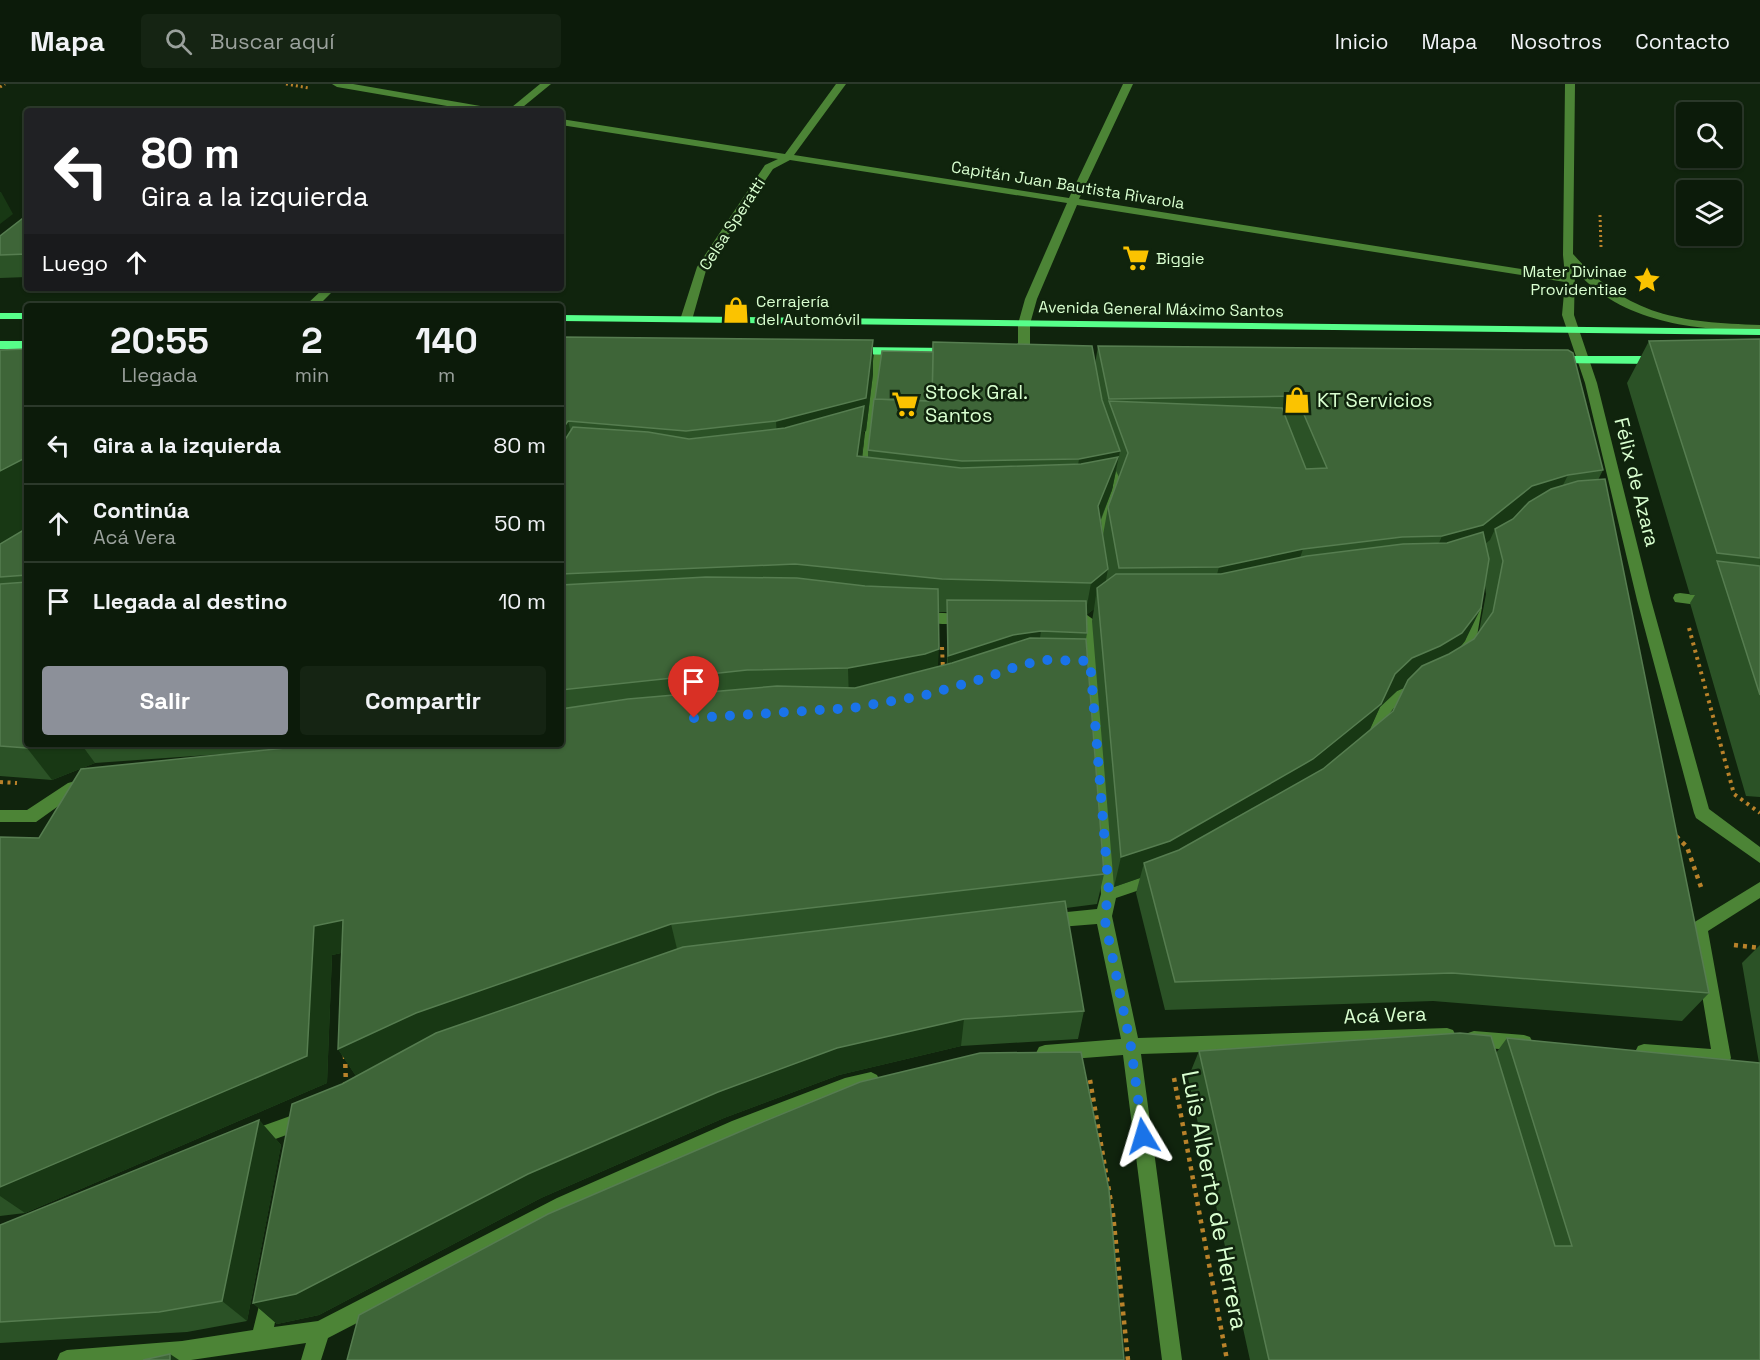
<!DOCTYPE html>
<html lang="es">
<meta charset="utf-8">
<style>
body{margin:0;font-family:"Space Grotesk",sans-serif;background:#152413;color:#f1f3f6;height:100vh;display:flex;flex-direction:column;font-size:22px;white-space:nowrap}
*{box-sizing:border-box;margin:0}
p{font-size:20px;color:#9aa19c}
.icon{flex:none;width:33px;height:33px;fill:none;stroke:currentColor;stroke-width:2;stroke-linecap:round;stroke-linejoin:round}
.map{position:relative;flex:1;overflow:hidden}
.details{position:absolute;left:24px;top:219px;width:540px;height:444px;display:flex;flex-direction:column;background:#0c1b0a;border-radius:6px;box-shadow:0 2px 4px #0004,0 0 0 2px #2c392b}
.details>*{flex:none}
.top-card{position:absolute;left:24px;top:24px;width:540px;height:183px;border-radius:6px;box-shadow:0 2px 4px #0004,0 0 0 2px #2c392b;background:#202124;color:#fff;overflow:hidden}
.buttons{position:absolute;left:1676px;top:18px;display:grid;gap:12px}
.buttons a{display:grid;place-items:center;width:66px;height:66px;border-radius:6px;background:#0c1b0a;box-shadow:0 2px 4px #0004,0 0 0 2px #2c392b;font-size:30px}
.pin{position:absolute;display:grid;place-items:center;width:51px;height:51px;color:#fff;margin:-62px -26px;border-radius:50% 50% 50% 0;rotate:-45deg;box-shadow:0 0 6px #0007}
.pin .icon{rotate:45deg}
.me{position:absolute;width:66px;margin:-33px;rotate:353deg;stroke-linejoin:round;filter:drop-shadow(0 0 4px #0008)}
.turn{display:flex;align-items:center;gap:21px;height:126px;padding:0 18px;font-size:27px}
.turn .icon{width:78px;height:78px;stroke-width:2.5}
.turn b{display:block;font-size:42px;line-height:51px}
.then{display:flex;align-items:center;height:57px;padding:0 18px;background:#0003;gap:12px;font-size:22px}
.eta{display:flex;justify-content:space-evenly;align-items:center;height:102px;text-align:center}
.eta b{font-size:36px;font-weight:800;line-height:42px}
.button{display:flex;gap:12px;margin-top:auto;padding:12px 18px}
.button a{flex:1;height:69px;border-radius:6px;background:#8c9099;color:#fff;font-size:24px;font-weight:800;line-height:69px;text-align:center}
.button a+a{background:#152413;color:#f1f3f6}
ul{padding:0;list-style:none}
li{display:flex;align-items:center;gap:18px;height:78px;padding:0 18px;border-top:2px solid #2c392b}
li div{flex:1}
li b{display:block;font-size:22px}
li em{font-style:normal}
header{display:flex;align-items:center;gap:36px;box-sizing:border-box;height:84px;padding:0 30px;background:#0c1b0a;border-bottom:2px solid #2c392b}
header strong{font-size:28px}
nav{display:flex;gap:33px;margin-inline-start:auto;font-size:21px}
.search{width:420px;height:54px;background:#152413;display:flex;align-items:center;gap:15px;box-sizing:border-box;padding:0 21px;border-radius:6px;color:#9aa19c;font-size:22px}
.map>svg:first-child{display:block}
.lines{fill:none;stroke-linecap:round;stroke-linejoin:round}
.path-far2{stroke:#b9822a;stroke-width:3;stroke-dasharray:2 3;stroke-linecap:butt}
.path-far1{stroke:#b9822a;stroke-width:4;stroke-dasharray:3 4.5;stroke-linecap:butt}
.path{stroke:#b9822a;stroke-width:4.5;stroke-dasharray:4 5;stroke-linecap:butt}
.minor{fill:#4c8436;fill-rule:evenodd}
.major{fill:#57ff8a;fill-rule:evenodd}
.wall{fill:#2b5226;fill-rule:evenodd}
.shaded-wall{fill:#183814}
.building{fill:#3e6538;stroke:#567d50;stroke-width:1.5}
.route{stroke:#1a73e8;stroke-width:10;stroke-dasharray:0 18}
.labels{text-anchor:middle;dominant-baseline:central;stroke-width:5;stroke-linejoin:round;paint-order:stroke}
.far-street-label{font-size:16px;fill:#d9ffd0;stroke:#10240d}
.far-poi-label{font-size:16px;fill:#d9ffd0;stroke:#10240d;text-anchor:start}
.poi-label{font-size:20px;fill:#d9ffd0;stroke:#10240d;text-anchor:start}
.street-label{font-size:20px;fill:#d9ffd0;stroke:#10240d}
.near-street-label{font-size:24px;fill:#d9ffd0;stroke:#10240d}
</style>
<header>
<strong>Mapa</strong>
<div class="search"><svg class="icon" aria-label="search" viewBox="0 0 24 24"><circle cx="10" cy="10" r="6"/><path d="M15 15l6 6"/></svg>Buscar aquí</div>
<nav><a>Inicio</a><a>Mapa</a><a>Nosotros</a><a>Contacto</a></nav>
</header>
<div class="map">
<svg width="1760" height="1276" viewBox="0 0 1760 1276">
<rect width="100%" height="100%" fill="#10240d"/>
<g class="lines">
<g class="path-far2">
<polyline points="286,0 309,4"/>
<polyline points="0,3 5,0"/>
<polyline points="1600,131 1601,163"/>
<polyline points="378,204 381,208"/>
</g>
<g class="path-far1">
<polyline points="1689,544 1734,710 1760,729"/>
<polyline points="942,563 943,585"/>
<polyline points="0,698 17,699"/>
</g>
<g class="path">
<polyline points="1676,752 1687,763 1702,806"/>
<polyline points="1734,861 1760,864"/>
<polyline points="345,971 346,1003"/>
<polyline points="1174,994 1227,1276"/>
<polyline points="1090,996 1113,1130 1128,1276"/>
</g>
<g class="minor">
<polygon points="332,0 353,0 492,24 497,27 476,27 337,3"/>
<polygon points="540,0 551,0 518,27 507,27"/>
<path d="M836,0h10l-52,71 275,43 54,-114h10l-54,115 486,77 -2,-21 2,-171h10l-2,170c56,63 107,68 187,71v6c-66,-1 -138,-8 -185,-61l-1,45 23,68 54,217 58,209 51,38v16l-64,-45 -2,-5 -57,-213 -52,-217 -23,-68 3,-33 -488,-77 -40,94 -7,25v29l-6,4 -6,-4v-29l7,-25 42,-96 -277,-43 -17,9 -66,98 -15,53 -2,2h-8l-2,-2 17,-53 68,-102 13,-6 -217,-34v-6l224,35z"/>
<polygon points="324,204 336,204 318,222 305,222"/>
<polygon points="880,264 886,268 872,393 866,397 860,393 874,268"/>
<polygon points="1109,371 1115,375 1125,402 1105,456 1106,462 1099,467 1094,465 1091,456 1113,402 1103,375"/>
<polygon points="1680,509 1712,513 1719,518 1712,523 1675,518 1673,514 1675,510"/>
<polygon points="1475,518 1482,523 1476,558 1463,577 1453,577 1451,573 1462,557 1468,523"/>
<path d="M919,528l48,2 7,5c-6,8 -56,6 -62,-2z"/>
<polygon points="1066,530 1087,531 1094,536 1116,800 1157,786 1163,788 1165,793 1163,798 1116,814 1112,832 1138,954 1447,944 1453,946 1456,952 1453,958 1447,960 1141,970 1182,1276 1162,1276 1123,971 1045,977 1039,975 1036,969 1039,963 1045,961 1121,955 1097,840 1047,844 1041,842 1039,837 1041,832 1047,830 1097,825 1101,810 1080,541 1061,539 1059,535 1061,531"/>
<path d="M1421,595l5,2 2,4c-4,8 -26,15 -35,24 -8,9 -11,25 -17,35h-10l-3,-4c15,-34 20,-49 58,-61z"/>
<polygon points="86,694 91,696 94,700 91,704 78,708 36,738 0,738 0,726 27,726 68,699"/>
<polygon points="1760,798 1760,814 1708,847 1731,974 1728,980 1722,982 1638,974 1635,968 1638,962 1644,960 1711,965 1691,844 1693,839"/>
<polygon points="1474,947 1524,951 1530,953 1533,959 1530,965 1524,967 1474,963 1468,961 1465,955 1468,949"/>
<polygon points="871,988 877,991 880,997 877,1003 845,1012 744,1050 571,1128 328,1254 321,1276 301,1276 306,1259 191,1276 57,1276 60,1269 67,1266 182,1257 253,1246 263,1206 270,1203 277,1206 280,1213 274,1243 318,1237 557,1114 732,1037 845,994"/>
<polygon points="307,1026 314,1029 316,1035 314,1041 253,1063 246,1060 244,1054 246,1048"/>
</g>
<g class="major">
<rect x="0" y="229" width="27" height="6"/>
<polygon points="561,231 1760,245 1760,251 561,237"/>
<rect x="0" y="257" width="27" height="8"/>
<polygon points="854,263 953,264 959,268 953,272 850,270 848,267"/>
<polygon points="1556,272 1658,272 1664,276 1658,280 1552,279 1552,273"/>
</g>
</g>
<g class="wall">
<polygon points="27,131 27,193 0,194 0,152"/>
<path d="M561,253l312,37 -7,57 -2,1v7l-2,17 6,1v-7l227,-86 3,-18 505,124 -5,10 111,513 -27,28 -249,-20 -268,9 -29,-117 4,-15 -26,9 -22,-266 2,-12 -8,6 1,18 -1,6 18,235 -7,30 -31,4 18,103 -6,28 -117,7 -122,29 -115,43 -183,80 -222,117 -42,9 -24,-21 89,-219 14,-8 -18,-27 3,-96 -9,2 -5,128 -302,130 -25,3v-379l39,1 198,-85 -142,10 -43,17 -52,-4v-426l27,-1v395h534zM1116,387l3,6 -11,30 -5,28 -2,-15 11,-30zM1485,502l1,8 -7,38 -5,7 -15,9 6,-7zM938,528h9v53l-9,2zM1404,604l-11,23 -24,20 11,-24 17,-16z"/>
<polygon points="1760,255 1760,713 1746,712 1690,519 1695,511 1690,511 1627,299 1649,257"/>
<polygon points="1760,861 1760,1276 1250,1276 1188,994 1199,967 1496,969 1507,954 1759,979 1742,879"/>
<polygon points="259,1036 281,1061 247,1237 187,1248 0,1259 0,1141"/>
</g>
<g class="shaded-wall">
<polygon points="0,108 1,108 13,130 0,140"/>
<polygon points="873,256 873,290 866,347 864,348 864,355 857,405 778,371 776,337"/>
<polygon points="568,337 576,370 561,392 561,347"/>
<polygon points="1120,367 1112,406 1093,455 1074,408 1079,375"/>
<polygon points="27,373 27,448 0,464 0,387"/>
<polygon points="1568,391 1551,425 1495,445 1490,456 1468,474 1428,485 1442,452 1532,402"/>
<polygon points="1303,465 1292,498 1210,516 1219,483"/>
<polygon points="1108,485 1102,518 1097,504 1094,525 1085,532 1091,499"/>
<polygon points="1481,524 1465,557 1446,581 1425,595 1397,607 1380,623 1367,652 1301,707 1161,787 1144,779 1140,794 1114,803 1121,773 1395,590 1412,574"/>
<polygon points="1041,547 1038,569 947,595 948,572 1013,551"/>
<polygon points="939,565 937,598 849,617 848,584"/>
<polygon points="38,660 81,660 95,679 52,696 27,664"/>
<polygon points="343,836 360,865 332,871 327,999 25,1129 0,1112 0,1103 314,842"/>
<polygon points="671,840 678,869 356,992 338,965 416,929"/>
<polygon points="964,935 961,962 839,991 724,1034 541,1114 319,1231 277,1240 253,1219 528,1090 718,1008 837,964"/>
<polygon points="259,1036 281,1061 247,1237 222,1217"/>
<polygon points="170,1270 179,1276 170,1276"/>
</g>
<g class="building">
<polygon points="27,131 27,170 0,171 0,152"/>
<polygon points="561,253 873,256 866,314 776,337 686,347 568,337 561,347"/>
<polygon points="1760,255 1760,474 1717,469 1649,257"/>
<polygon points="933,258 1092,262 1102,316 1120,367 1079,375 962,377 868,366 874,315 932,317"/>
<polygon points="1098,262 1568,266 1573,269 1603,386 1568,391 1532,402 1483,441 1442,452 1402,453 1303,465 1219,483 1119,484 1108,423 1128,369 1109,317 1282,324 1306,385 1327,384 1296,312 1109,315"/>
<polygon points="27,265 27,373 0,387 0,266"/>
<polygon points="882,267 933,268 932,317 875,315"/>
<polygon points="864,322 857,372 961,384 1081,380 1118,373 1098,422 1108,485 1091,499 942,495 795,480 561,490 561,362 573,343 648,348 689,355 785,344"/>
<polygon points="1605,395 1709,909 1452,889 1175,898 1144,779 1179,766 1323,685 1393,627 1408,596 1422,582 1449,570 1474,555 1493,528 1503,477 1495,445 1513,435 1529,418 1551,405 1578,397"/>
<polygon points="27,444 27,491 0,493 0,460"/>
<polygon points="1483,448 1489,475 1481,524 1462,549 1440,562 1412,574 1395,590 1381,620 1313,675 1170,757 1121,773 1097,504 1116,490 1221,490 1307,472 1403,460 1447,459"/>
<polygon points="1717,477 1760,482 1760,611"/>
<polygon points="706,493 797,494 865,502 938,505 939,565 925,570 848,584 747,586 561,606 561,501"/>
<polygon points="27,498 27,660 38,660 27,664 0,662 0,500"/>
<polygon points="947,516 1086,517 1087,549 1041,547 1013,551 948,572"/>
<polygon points="1030,554 1086,555 1104,790 671,840 416,929 338,965 343,836 314,842 307,972 0,1103 0,753 39,754 81,685 324,660 561,660 561,625 628,615 777,602 855,604 952,579"/>
<polygon points="1065,817 1084,927 964,935 837,964 718,1008 528,1090 296,1210 253,1219 292,1020 342,1000 436,949 683,863"/>
<polygon points="1460,949 1491,952 1555,1162 1572,1162 1507,954 1760,979 1760,1276 1269,1276 1199,967"/>
<polygon points="1081,968 1109,1106 1124,1276 347,1276 359,1231 548,1130 753,1042 860,998 980,969"/>
<polygon points="259,1036 222,1217 159,1228 0,1238 0,1141"/>
<polygon points="170,1270 170,1276 143,1276"/>
</g>
<g class="lines">
<polyline class="route" points="694,634 852,624 922,612 985,594 1021,581 1045,576 1090,577 1109,810 1104,832 1131,963 1143,1052"/>
</g>
<defs>
<symbol id="supermarket-bare" viewBox="-9 -9 18 18"><path d="M-6-5.5h2.5l.6 2H6L4.5 2H-2.5L-4.4-4H-6ZM-1.5 3.2a1.3 1.3 0 1 0 .1 0ZM3 3.2a1.3 1.3 0 1 0 .1 0Z" fill="#fbc300" stroke="#10240d" stroke-width="2.5" paint-order="stroke"/></symbol>
<symbol id="sight-bare" viewBox="-9 -9 18 18"><path d="M0-6L1.8-2.2L6-1.7L2.9 1.2L3.7 5.4L0 3.3L-3.7 5.4L-2.9 1.2L-6-1.7L-1.8-2.2Z" fill="#fbc300" stroke="#10240d" stroke-width="2.5" paint-order="stroke"/></symbol>
<symbol id="shop-bare" viewBox="-9 -9 18 18"><path d="M-5-2.5h2.3a2.7 3.5 0 0 1 5.4 0H5L5.5 6h-11ZM-1.5-2.5h3a1.5 2.3 0 0 0-3 0Z" fill="#fbc300" stroke="#10240d" stroke-width="2.5" paint-order="stroke"/></symbol>
</defs>
<g fill-rule="evenodd">
<use href="#supermarket-bare" x="1117" y="155" width="38" height="38"/>
<use href="#sight-bare" x="1628" y="177" width="38" height="38"/>
<use href="#shop-bare" x="717" y="207" width="38" height="38"/>
<use href="#shop-bare" x="1278" y="297" width="38" height="38"/>
<use href="#supermarket-bare" x="886" y="301" width="38" height="38"/>
</g>
<g class="labels">
<g class="far-street-label">
<text transform="translate(1068 101) rotate(9)">Capitán Juan Bautista Rivarola</text>
<text transform="translate(732 140) rotate(-57)">Celsa Speratti</text>
<text transform="translate(1161 225) rotate(1)">Avenida General Máximo Santos</text>
</g>
<g class="far-poi-label">
<text x="1156" y="174">Biggie</text>
<text x="1627" y="187" text-anchor="end">Mater Divinae<tspan x="1627" dy="18">Providentiae</tspan></text>
<text x="756" y="217">Cerrajería<tspan x="756" dy="18">del Automóvil</tspan></text>
</g>
<g class="poi-label">
<text x="925" y="308">Stock Gral.<tspan x="925" dy="23">Santos</tspan></text>
<text x="1317" y="316">KT Servicios</text>
</g>
<g class="street-label">
<text transform="translate(1637 398) rotate(76)">Félix de Azara</text>
<text transform="translate(1385 931) rotate(-2)">Acá Vera</text>
</g>
<g class="near-street-label">
<text transform="translate(1215 1116) rotate(79)">Luis Alberto de Herrera</text>
</g>
</g>
</svg>
<div class="buttons">
<a><svg class="icon" aria-label="search" viewBox="0 0 24 24"><circle cx="10" cy="10" r="6"/><path d="M15 15l6 6"/></svg></a>
<a><svg class="icon" aria-label="layers" viewBox="0 0 24 24"><path d="M12 4l9 5-9 5-9-5zM3 14l9 5 9-5"/></svg></a>
</div>
<div class="pin" style="left:694px;top:634px;background:#d93025"><svg class="icon" aria-label="arrive" viewBox="0 0 24 24"><path d="M6 21V4h12l-3 4 3 4H6"/></svg></div>
<svg class="me" style="left:1143px;top:1052px" viewBox="-20 -20 40 40"><path d="M0-17L14 15 0 8-14 15z" fill="#1a73e8" stroke="#fff" stroke-width="4"/></svg>
<div class="top-card">
<div class="turn"><svg class="icon" aria-label="left" viewBox="0 0 24 24"><path d="M17 20v-9H6M10 6l-5 5 5 5"/></svg><div><b>80 m</b>Gira a la izquierda</div></div>
<div class="then">Luego<svg class="icon" aria-label="ahead" viewBox="0 0 24 24"><path d="M12 20V5M6 11l6-6 6 6"/></svg></div>
</div>
<section class="details">
<div class="eta">
<div><b>20:55</b><p>Llegada</p></div>
<div><b>2</b><p>min</p></div>
<div><b>140</b><p>m</p></div>
</div>
<ul>
<li><svg class="icon" aria-label="left" viewBox="0 0 24 24"><path d="M17 20v-9H6M10 6l-5 5 5 5"/></svg><div><b>Gira a la izquierda</b></div><em>80 m</em></li>
<li><svg class="icon" aria-label="ahead" viewBox="0 0 24 24"><path d="M12 20V5M6 11l6-6 6 6"/></svg><div><b>Continúa</b><p>Acá Vera</p></div><em>50 m</em></li>
<li><svg class="icon" aria-label="arrive" viewBox="0 0 24 24"><path d="M6 21V4h12l-3 4 3 4H6"/></svg><div><b>Llegada al destino</b></div><em>10 m</em></li>
</ul>
<div class="button"><a>Salir</a><a>Compartir</a></div>
</section>
</div>
